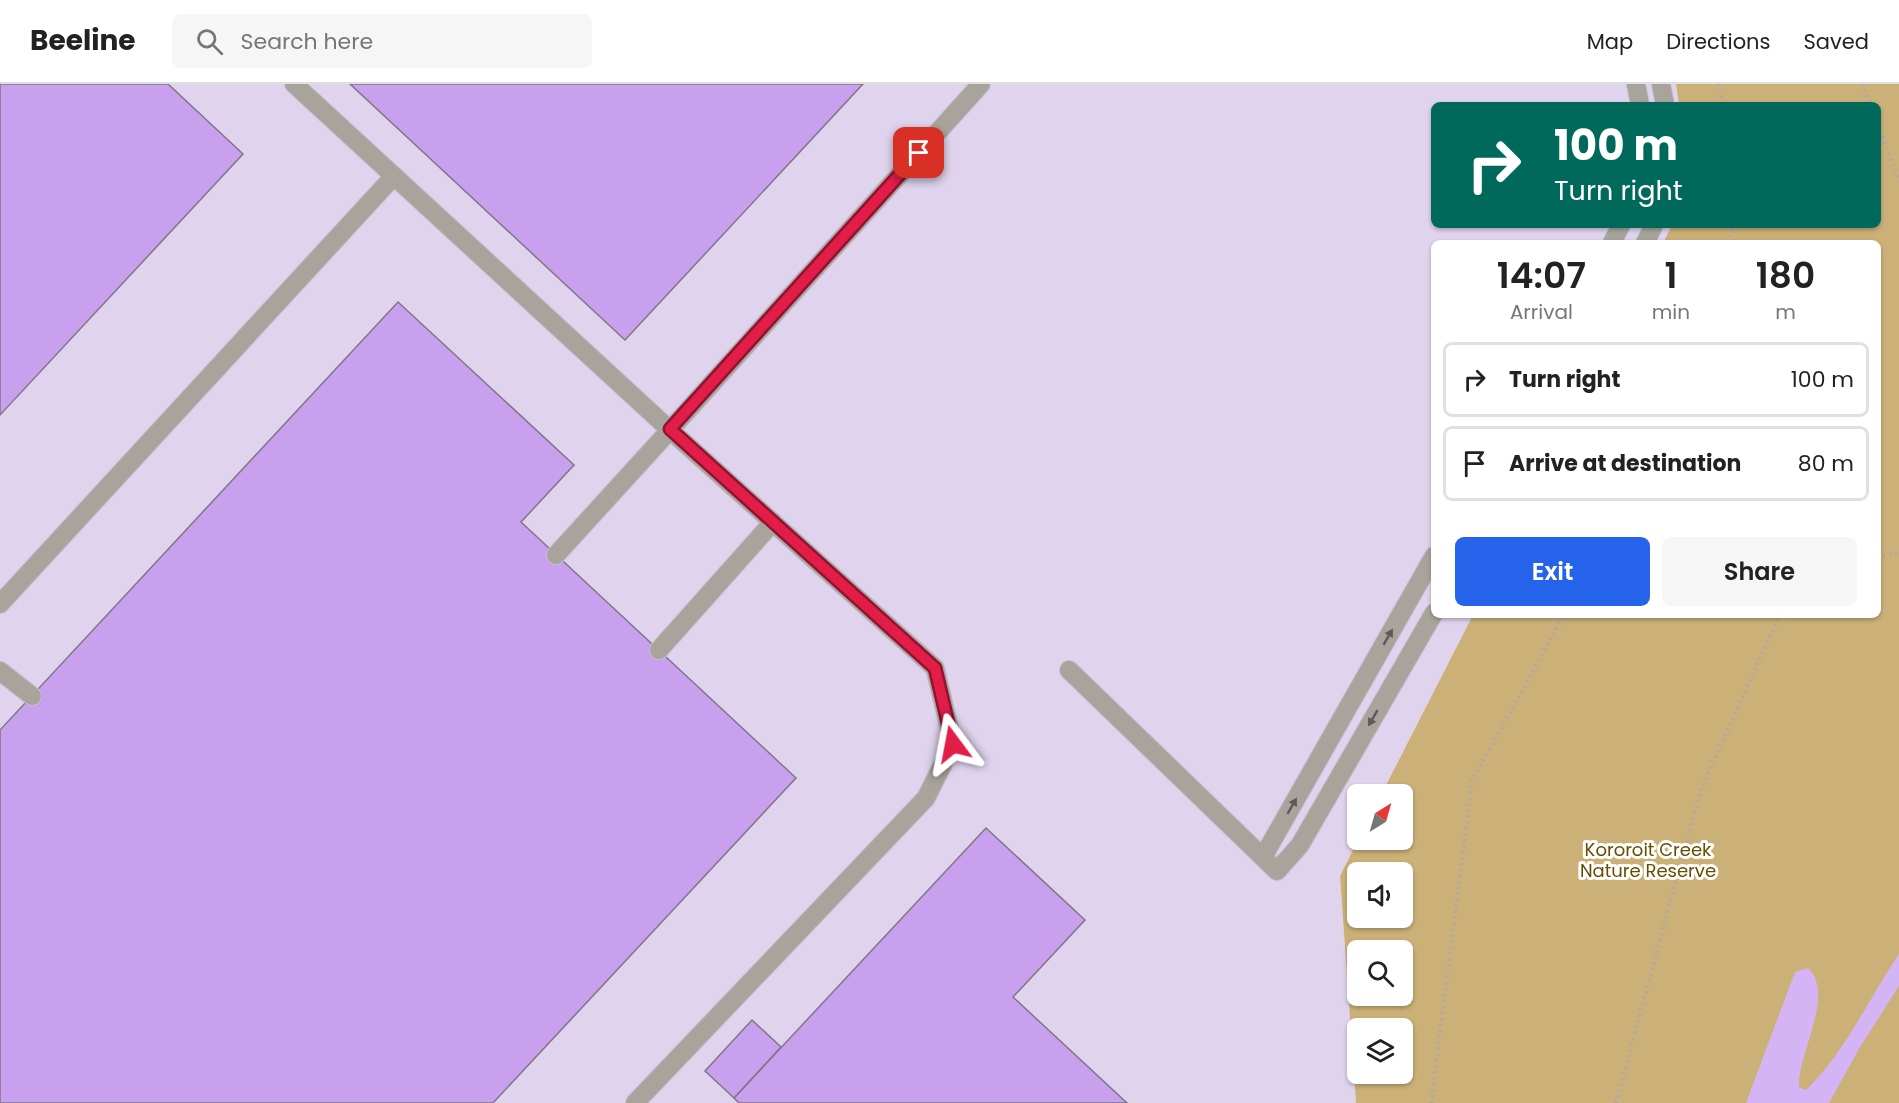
<!DOCTYPE html>
<style>
body{margin:0;font-family:Poppins,sans-serif;background:#f6f6f6;color:#222;height:100vh;display:flex;flex-direction:column;font-size:22px;white-space:nowrap}
*{box-sizing:border-box;margin:0}
p{font-size:20px;color:#767676}
.icon{flex:none;width:33px;height:33px;fill:none;stroke:currentColor;stroke-width:2;stroke-linecap:round;stroke-linejoin:round}
.map{position:relative;flex:1;overflow:hidden}
.drawer{position:absolute;left:1431px;top:156px;width:450px;height:378px;display:flex;flex-direction:column;background:#fff;border-radius:9px;box-shadow:0 2px 4px #0004}
.drawer>*{flex:none}
.hud{position:absolute;left:1431px;top:18px;width:450px;height:126px;border-radius:9px;box-shadow:0 2px 4px #0004;background:#00695c;color:#fff;overflow:hidden}
.needle{width:39px;rotate:37deg}
.buttons{position:absolute;left:1347px;top:700px;display:grid;gap:12px}
.buttons a{display:grid;place-items:center;width:66px;height:66px;border-radius:9px;background:#fff;box-shadow:0 2px 4px #0004;font-size:30px}
.pin{position:absolute;display:grid;place-items:center;width:51px;height:51px;color:#fff;margin:-26px;border-radius:12px;box-shadow:0 3px 9px #0006}
.me{position:absolute;width:66px;margin:-33px;rotate:347deg;stroke-linejoin:round;filter:drop-shadow(0 0 4px #0008)}
.turn{display:flex;align-items:center;gap:21px;height:126px;padding:0 24px;font-size:27px}
.turn .icon{width:78px;height:78px;stroke-width:2.5}
.turn b{display:block;font-size:42px;line-height:51px}
.eta{display:flex;justify-content:space-evenly;align-items:center;height:102px;text-align:center}
.eta b{font-size:36px;font-weight:600;line-height:42px}
.action{display:flex;gap:12px;margin-top:auto;padding:12px 24px}
.action a{flex:1;height:69px;border-radius:9px;background:#2563eb;color:#fff;font-size:24px;font-weight:600;line-height:69px;text-align:center}
.action a+a{background:#f6f6f6;color:#222}
ul{padding:0;list-style:none}
li{display:flex;align-items:center;gap:18px;height:75px;margin:0 12px 9px;padding:0 12px;border:3px solid #e0e0e0;border-radius:9px}
li div{flex:1}
li b{display:block;font-size:22px}
li em{font-style:normal}
header{display:flex;align-items:center;gap:36px;box-sizing:border-box;height:84px;padding:0 30px;background:#fff;border-bottom:2px solid #e0e0e0}
header strong{font-size:28px}
nav{display:flex;gap:33px;margin-inline-start:auto;font-size:21px}
.search{width:420px;height:54px;background:#f6f6f6;display:flex;align-items:center;gap:15px;box-sizing:border-box;padding:0 21px;border-radius:9px;color:#767676;font-size:22px}
.map>svg:first-child{display:block}
.built{fill:#dfd3ed}
.green{fill:#cbb178;fill-rule:evenodd}
.water{fill:#d4b4f4}
.building{fill:#c8a0ee;stroke:#7f7688;stroke-width:1.5}
.lines{fill:none;stroke-linecap:round;stroke-linejoin:round}
.service-casing{stroke:#c5bdce;stroke-width:20}
.path{stroke:#aca5b4;stroke-width:4;stroke-dasharray:1.5 4.5;stroke-linecap:butt}
.service{stroke:#a8a49b;stroke-width:18}
.oneway{fill:#5e5a5a}
.route-casing{stroke:#92132f;stroke-width:15}
.route{stroke:#e11d48;stroke-width:10}
.labels{text-anchor:middle;dominant-baseline:central;stroke-width:6;stroke-linejoin:round;paint-order:stroke}
.park-label{font-size:18px;fill:#674d02;stroke:#fff}
</style>
<header>
<strong>Beeline</strong>
<div class="search"><svg class="icon" aria-label="search" viewBox="0 0 24 24"><circle cx="10" cy="10" r="6"/><path d="M15 15l6 6"/></svg>Search here</div>
<nav><a>Map</a><a>Directions</a><a>Saved</a></nav>
</header>
<div class="map">
<svg width="1899" height="1019" viewBox="0 0 1899 1019">
<rect width="100%" height="100%" fill="#e9e0f3"/>
<polygon class="built" points="0,0 1676,0 1680,21 1434,21 1434,141 1672,141 1663,159 1434,159 1434,531 1473,531 1381,711 1358,711 1358,756 1340,792 1356,1019 0,1019"/>
<path class="green" d="M1676,0h223v1019h-543l-16,-227 18,-36h44v-45h-21l92,-180h405v-372h-215l9,-18h206v-120h-199zM1358,789h44v45h-44zM1358,867h44v45h-44zM1358,945h44v45h-44z"/>
<path class="water" d="M1899,870v32l-39,61 -31,56h-83l49,-131 13,-4c28,27 -11,86 -9,119l7,3c40,-39 62,-90 93,-136z"/>
<g class="building">
<polygon points="0,0 168,0 243,70 0,331"/>
<polygon points="350,0 863,0 625,256"/>
<polygon points="398,218 574,381 521,438 796,694 493,1019 0,1019 0,646"/>
<polygon points="986,744 1085,836 1013,913 1127,1019 739,1019 734,1014"/>
<polygon points="752,936 781,963 734,1014 705,987"/>
</g>
<g class="lines">
<defs>
<g id="service">
<polyline points="294,0 670,346 981,0"/>
<polyline points="1636,0 1640,21"/>
<polyline points="1661,0 1665,21"/>
<polyline points="1612,159 1621,141"/>
<polyline points="1645,159 1654,141"/>
<polyline points="556,471 670,346 935,584 953,660 926,714 635,1019"/>
<polyline points="0,520 394,92"/>
<polyline points="659,566 773,438"/>
<polyline points="1069,586 1277,787 1300,761 1434,529"/>
<polyline points="0,587 32,612"/>
<polyline points="1263,773 1434,472"/>
</g>
</defs>
<use href="#service" class="service-casing"/>
<g class="path">
<polyline points="1719,0 1722,21"/>
<polyline points="1862,0 1870,21"/>
<polyline points="1878,41 1899,96"/>
<polyline points="1730,159 1732,141"/>
<polyline points="1878,474 1899,468"/>
<polyline points="1431,1019 1472,697 1564,531"/>
<polyline points="1616,1019 1701,705 1780,531"/>
</g>
<use href="#service" class="service"/>
</g>
<defs><path id="oneway-solid" d="M-6-.8H1V-3.2L6.5 0L1 3.2V.8H-6Z" transform="scale(1.5)"/></defs>
<g class="oneway">
<use href="#oneway-solid" transform="translate(1388 553) rotate(-60)"/>
<use href="#oneway-solid" transform="translate(1373 634) rotate(120)"/>
<use href="#oneway-solid" transform="translate(1292 722) rotate(-60)"/>
</g>
<g class="lines">
<defs>
<polyline id="route" points="919,69 670,345 935,584 953,660"/>
</defs>
<use href="#route" class="route-casing"/>
<use href="#route" class="route"/>
</g>
<g class="labels">
<g class="park-label">
<text x="1648" y="765">Kororoit Creek<tspan x="1648" dy="21">Nature Reserve</tspan></text>
</g>
</g>
</svg>
<div class="buttons">
<a><svg class="needle" viewBox="-14 -14 28 28"><path d="M0-13l5 13h-10z" fill="#e53935"/><path d="M0 13l5-13h-10z" fill="#767676"/></svg></a>
<a><svg class="icon" aria-label="sound" viewBox="0 0 24 24"><path d="M4 9h4l5-4v14l-5-4H4zM17 9q2 3 0 6"/></svg></a>
<a><svg class="icon" aria-label="search" viewBox="0 0 24 24"><circle cx="10" cy="10" r="6"/><path d="M15 15l6 6"/></svg></a>
<a><svg class="icon" aria-label="layers" viewBox="0 0 24 24"><path d="M12 4l9 5-9 5-9-5zM3 14l9 5 9-5"/></svg></a>
</div>
<div class="pin" style="left:919px;top:69px;background:#d93025"><svg class="icon" aria-label="arrive" viewBox="0 0 24 24"><path d="M6 21V4h12l-3 4 3 4H6"/></svg></div>
<svg class="me" style="left:953px;top:660px" viewBox="-20 -20 40 40"><path d="M0-17L14 15 0 8-14 15z" fill="#e11d48" stroke="#fff" stroke-width="4"/></svg>
<div class="hud">
<div class="turn"><svg class="icon" aria-label="right" viewBox="0 0 24 24"><path d="M7 20v-9h11M14 6l5 5-5 5"/></svg><div><b>100 m</b>Turn right</div></div>
</div>
<section class="drawer">
<div class="eta">
<div><b>14:07</b><p>Arrival</p></div>
<div><b>1</b><p>min</p></div>
<div><b>180</b><p>m</p></div>
</div>
<ul>
<li><svg class="icon" aria-label="right" viewBox="0 0 24 24"><path d="M7 20v-9h11M14 6l5 5-5 5"/></svg><div><b>Turn right</b></div><em>100 m</em></li>
<li><svg class="icon" aria-label="arrive" viewBox="0 0 24 24"><path d="M6 21V4h12l-3 4 3 4H6"/></svg><div><b>Arrive at destination</b></div><em>80 m</em></li>
</ul>
<div class="action"><a>Exit</a><a>Share</a></div>
</section>
</div>
